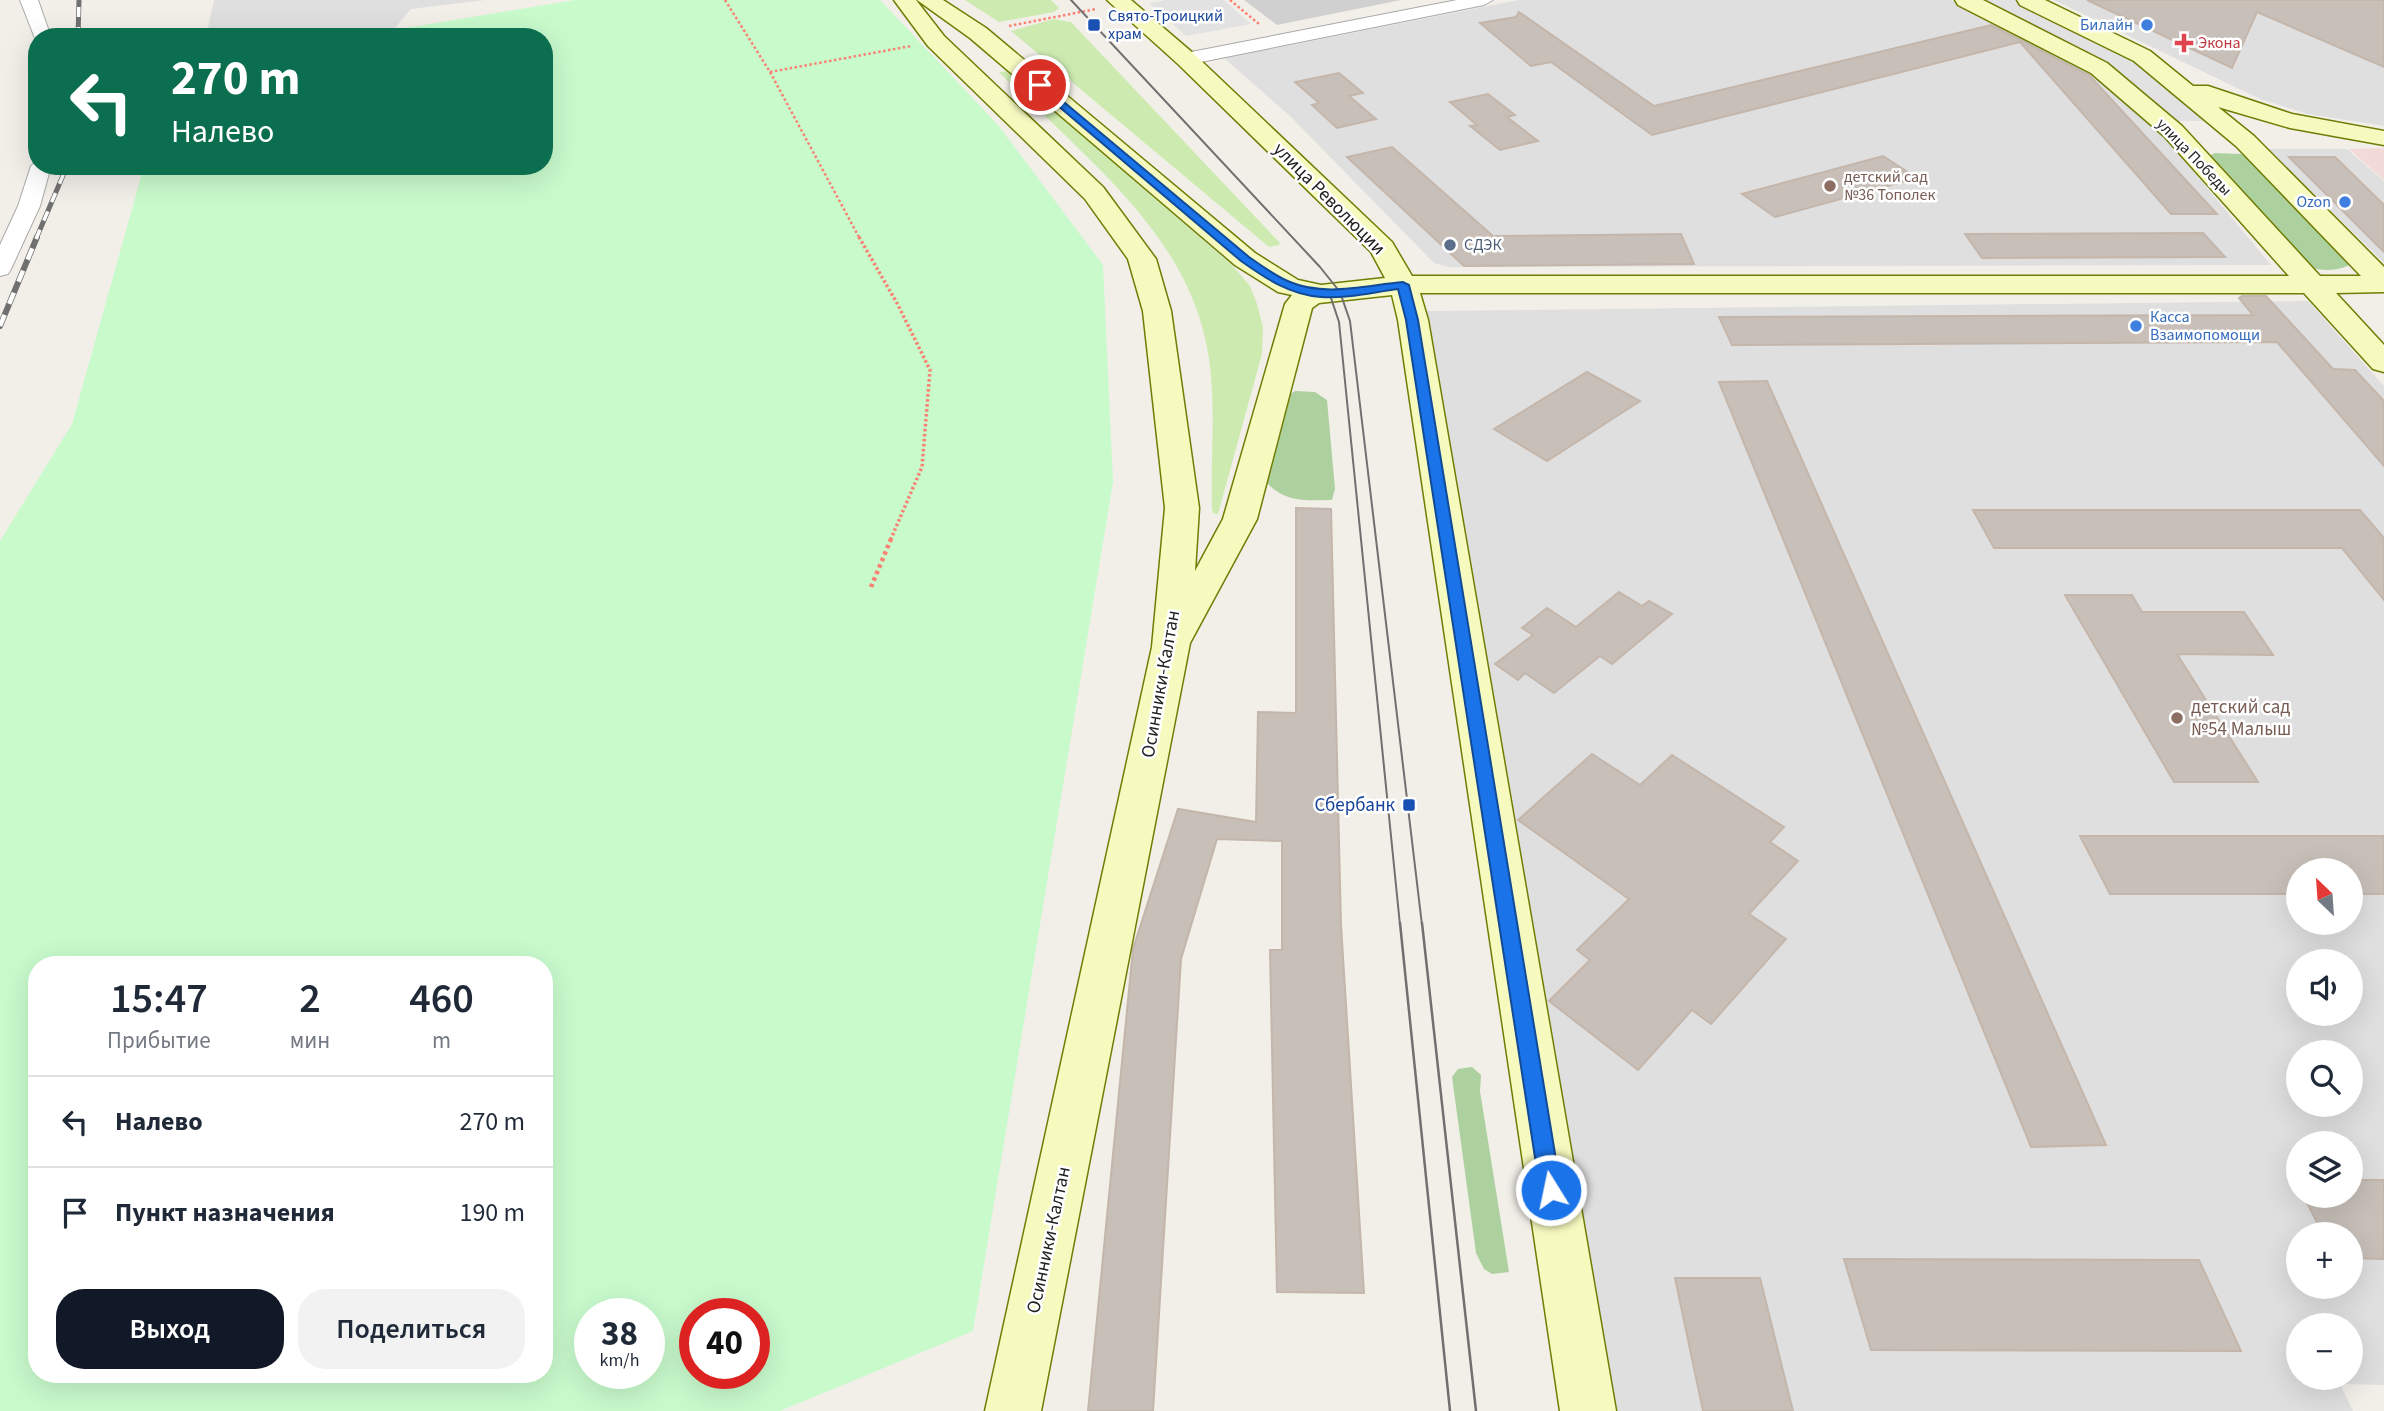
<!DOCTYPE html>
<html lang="ru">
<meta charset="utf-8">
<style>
body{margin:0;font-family:"Source Sans 3",sans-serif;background:#f2f2f3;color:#1f2937;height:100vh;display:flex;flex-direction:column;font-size:26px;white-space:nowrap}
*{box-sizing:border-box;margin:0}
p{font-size:23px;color:#747a83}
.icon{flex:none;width:38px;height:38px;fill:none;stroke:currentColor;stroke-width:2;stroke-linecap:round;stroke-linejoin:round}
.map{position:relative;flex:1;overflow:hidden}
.panel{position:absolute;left:28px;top:956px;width:525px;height:427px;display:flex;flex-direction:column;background:#fff;border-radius:28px;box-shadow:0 7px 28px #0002}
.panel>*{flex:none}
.hud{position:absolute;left:28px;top:28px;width:525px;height:147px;border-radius:28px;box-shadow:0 7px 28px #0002;background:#0b6e4f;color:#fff;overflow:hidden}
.needle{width:46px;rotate:335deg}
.fabs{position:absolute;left:2286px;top:858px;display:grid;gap:14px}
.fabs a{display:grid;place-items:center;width:77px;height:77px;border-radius:50%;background:#fff;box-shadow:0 7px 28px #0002;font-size:35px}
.speed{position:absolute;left:574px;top:1298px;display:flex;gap:14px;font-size:35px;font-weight:700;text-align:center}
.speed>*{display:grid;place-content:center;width:91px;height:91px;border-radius:50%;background:#fff;box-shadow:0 7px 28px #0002;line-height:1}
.speed small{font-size:18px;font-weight:400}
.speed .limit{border:10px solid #d22;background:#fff;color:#111}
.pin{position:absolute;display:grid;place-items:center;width:60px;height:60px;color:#fff;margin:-30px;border:4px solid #fff;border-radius:50%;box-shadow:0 2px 7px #0007}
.me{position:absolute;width:77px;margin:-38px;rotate:350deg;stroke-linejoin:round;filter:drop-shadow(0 0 5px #0008)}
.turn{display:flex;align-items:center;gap:24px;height:147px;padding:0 28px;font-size:32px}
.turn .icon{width:91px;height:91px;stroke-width:2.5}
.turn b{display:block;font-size:49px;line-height:60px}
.eta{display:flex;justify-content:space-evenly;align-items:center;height:119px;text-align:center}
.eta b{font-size:42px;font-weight:600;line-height:49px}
.action{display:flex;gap:14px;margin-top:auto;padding:14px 28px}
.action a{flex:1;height:80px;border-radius:28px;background:#111827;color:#fff;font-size:28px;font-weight:600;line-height:80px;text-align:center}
.action a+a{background:#f2f2f3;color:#1f2937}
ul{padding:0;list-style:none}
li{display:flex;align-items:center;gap:21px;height:91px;padding:0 28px;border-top:2px solid #e0e1e3}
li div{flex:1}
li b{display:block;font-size:26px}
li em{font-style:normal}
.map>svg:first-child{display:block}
.residential{fill:#e0dfdf;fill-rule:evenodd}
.commercial{fill:#f2dad9}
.religious{fill:#d0d0d0}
.grass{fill:#cdebb0}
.forest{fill:#add19e}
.park{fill:#c8facc;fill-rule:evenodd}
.parking{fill:#e2e2e2}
.building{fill:#c7bfb8;stroke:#c4b6ab;stroke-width:2}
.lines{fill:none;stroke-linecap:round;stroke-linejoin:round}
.street-casing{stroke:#a9a9a9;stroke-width:2}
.secondary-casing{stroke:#707d05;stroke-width:3}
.path-far2{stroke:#fa8072;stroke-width:2.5;stroke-dasharray:2.5 2.5;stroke-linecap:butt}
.path-far1{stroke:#fa8072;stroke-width:3.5;stroke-dasharray:2.5 2.5;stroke-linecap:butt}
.path{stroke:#fa8072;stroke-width:4.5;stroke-dasharray:3.5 3.5;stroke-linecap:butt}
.street{fill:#fff;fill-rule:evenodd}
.secondary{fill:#f7fabf;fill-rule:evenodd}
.tram-far1{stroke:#707070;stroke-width:2}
.tram{stroke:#707070;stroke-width:2.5}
.rail-far1-casing{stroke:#707070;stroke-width:5}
.rail-casing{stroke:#707070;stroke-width:6}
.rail-far1{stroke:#fff;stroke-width:3.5;stroke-dasharray:10;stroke-linecap:butt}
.rail{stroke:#fff;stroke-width:4.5;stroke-dasharray:12;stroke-linecap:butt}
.route{fill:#1a73e8;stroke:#114b97;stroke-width:2}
.transit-dot{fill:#1a4fb4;stroke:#fff;stroke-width:2.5}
.shop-dot{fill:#3f7fe0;stroke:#fff;stroke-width:2.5}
.health-dot{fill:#e0444e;stroke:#fff;stroke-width:2.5}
.education-dot{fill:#8d6e63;stroke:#fff;stroke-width:2.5}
.service-dot{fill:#5c6f8a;stroke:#fff;stroke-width:2.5}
.labels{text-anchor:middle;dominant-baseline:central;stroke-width:5;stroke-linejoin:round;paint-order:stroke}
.far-transit-label{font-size:16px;fill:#164399;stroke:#fff;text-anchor:start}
.far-shop-label{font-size:16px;fill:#366cbe;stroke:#fff;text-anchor:end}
.far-health-label{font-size:16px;fill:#be3a42;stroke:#fff;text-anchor:start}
.far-street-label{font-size:16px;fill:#222;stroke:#fff}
.far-education-label{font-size:16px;fill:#785e54;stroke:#fff;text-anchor:start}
.far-service-label{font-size:16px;fill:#4e5e75;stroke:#fff;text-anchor:start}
.street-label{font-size:19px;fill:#222;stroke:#fff}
.education-label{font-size:19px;fill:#785e54;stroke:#fff;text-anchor:start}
.transit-label{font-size:19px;fill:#164399;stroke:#fff;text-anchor:end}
</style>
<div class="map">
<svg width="2384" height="1411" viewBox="0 0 2384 1411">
<rect width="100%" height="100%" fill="#f2efe9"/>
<g class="residential">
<polygon points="214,0 485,0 411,9 394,29 346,37 206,37"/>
<polygon points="1519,0 1951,0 2097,74 2150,119 2271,265 1449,267 1434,263 1291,117 1224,58"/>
<polygon points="2054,0 2384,0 2384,126 2308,114 2260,99"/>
<polygon points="2268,149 2347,149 2384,181 2384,263"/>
<path d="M2308,301l76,85v999l-44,-1 13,27h-737l-75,-393 -114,-707zM2298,870h52v52h-52zM2298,961h52v52h-52zM2298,1052h52v52h-52zM2298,1143h52v52h-52zM2298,1234h52v52h-52zM2298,1325h52v52h-52z"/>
</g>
<polygon class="commercial" points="2384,148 2384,180 2349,149"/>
<polygon class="religious" points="1244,0 1401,0 1277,25"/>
<g class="grass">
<polygon points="965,0 1051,0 1059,8 1054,12 999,22"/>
<polygon points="1054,19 1071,22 1280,243 1279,245 1269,247 1011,31"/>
<path d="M1007,71l224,193 19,22 7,18 6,23 -1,27 -44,160 -5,-1 -1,-4c-2,-56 6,-116 -7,-171 -21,-94 -97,-161 -163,-225 -14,-14 -30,-27 -43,-41z"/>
</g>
<g class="forest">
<path d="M2215,153l26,1 18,7 93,102c-12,9 -30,8 -44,4l-102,-110z"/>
<path d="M1295,391l20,1 12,8 8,89 -3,11c-33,1 -53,2 -73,-27l21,-72z"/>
<polygon points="1472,1067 1481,1075 1480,1091 1509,1272 1492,1274 1484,1269 1476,1253 1452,1077 1458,1069"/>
</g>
<path class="park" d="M575,0h305l118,125 105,140 10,217 -140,849 -193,80h-780v-870l72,-117 72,-258h400v-129h-192zM544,964v410h-507v-410zM649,1314v60h-59v-60zM695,1314h59v60h-59z"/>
<g class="parking">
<polygon points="1166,0 1224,0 1251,24 1186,36 1149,3"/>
<polygon points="1972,0 2023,0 2139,57 2215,121 2167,121 2103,67"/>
</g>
<g class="building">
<polygon points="2087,0 2384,0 2384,67 2257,12 2232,68"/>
<polygon points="1519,12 1654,106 1991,25 2089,75 2217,214 2171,214 2020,42 1652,135 1551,62 1531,66 1480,23 1516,17"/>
<polygon points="1339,73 1363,93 1349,96 1376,119 1337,128 1312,105 1319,103 1295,82"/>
<polygon points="1488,94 1515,115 1507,117 1538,141 1500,150 1470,126 1477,125 1450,102"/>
<polygon points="1392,147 1493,236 1681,234 1694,264 1464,266 1347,157"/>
<polygon points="1883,156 1917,178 1775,217 1742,194"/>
<polygon points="2289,157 2335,157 2384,205 2384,252"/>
<polygon points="2203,233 2225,257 1982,258 1965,234"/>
<polygon points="2242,296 2266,296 2333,369 2355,370 2384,401 2384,466 2277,342 1732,345 1719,317 2253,315 2239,298"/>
<polygon points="1587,372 1640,401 1547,461 1494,429"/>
<polygon points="1767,381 2106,1145 2031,1147 1719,382"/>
<polygon points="1296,508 1331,509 1341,925 1364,1293 1277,1292 1270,950 1282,950 1282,841 1217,839 1181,959 1153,1411 1088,1411 1133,949 1178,809 1256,822 1258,712 1296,713"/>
<polygon points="1973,510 2360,510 2384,538 2384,600 2342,548 1994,548"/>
<polygon points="1619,592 1642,606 1649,601 1672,614 1612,664 1600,656 1554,693 1525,673 1518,680 1495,664 1533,635 1522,628 1547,608 1576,627"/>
<polygon points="2065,595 2132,595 2142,612 2244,612 2273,655 2177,654 2258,782 2174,782"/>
<polygon points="1592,754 1640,785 1672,755 1784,827 1770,842 1798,861 1749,914 1786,939 1711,1024 1692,1010 1638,1070 1549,1001 1590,960 1577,950 1629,899 1518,820"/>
<polygon points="2080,836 2384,836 2384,894 2350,894 2350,870 2298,870 2298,894 2110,894"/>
<polygon points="2350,1180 2384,1180 2384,1259 2350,1258 2350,1234 2323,1234 2303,1195 2350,1195"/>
<polygon points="1844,1259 2199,1260 2241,1351 1871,1350"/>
<polygon points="1675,1278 1760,1278 1793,1411 1703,1411"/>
</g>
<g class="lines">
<defs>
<g id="street">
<polygon points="20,0 38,0 51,37 37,37 36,41"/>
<polygon points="1457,0 1493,0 1484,5 1186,65 1177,59 1186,53"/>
<polygon points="37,161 37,166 51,166 40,206 11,269 8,274 0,276 0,245 18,206 31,166"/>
</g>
<polygon id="secondary" points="894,0 916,0 944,36 1103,187 1156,259 1171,311 1199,508 1195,571 1223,519 1285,304 1292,295 1278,292 1235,265 970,38 917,0 943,0 986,28 1255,253 1298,280 1321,285 1385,278 1371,252 1178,64 1107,0 1131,0 1194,54 1392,242 1412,276 2289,276 2164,136 2091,73 1958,5 1955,0 1983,0 2107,63 2182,126 2320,276 2361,276 2236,146 2134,61 2020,5 2017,0 2045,0 2150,51 2193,86 2208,86 2292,114 2384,131 2384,145 2290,128 2218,107 2254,136 2384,267 2384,292 2336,293 2384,345 2384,372 2373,369 2304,293 1420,293 1428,320 1616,1411 1560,1411 1398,320 1392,295 1319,303 1312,308 1257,519 1190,643 1041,1411 985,1411 1152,647 1165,508 1143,311 1128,259 1085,199 928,46"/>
</defs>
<use href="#street" class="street-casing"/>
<use href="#secondary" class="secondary-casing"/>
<g class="path-far2">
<polyline points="725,0 770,72 860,239"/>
<polyline points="1230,0 1259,24"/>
<polyline points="1009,26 1096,9"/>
<polyline points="770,72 911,46"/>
</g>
<polyline class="path-far1" points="859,237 898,305 930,370 922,467 890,541"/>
<polyline class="path" points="871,587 891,539"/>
<use href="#street" class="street"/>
<use href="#secondary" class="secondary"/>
<g class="tram-far1">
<polyline points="1071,0 1320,267 1340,292 1350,321 1422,925"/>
<polyline points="1331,298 1339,322 1400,925"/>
</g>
<g class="tram">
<polyline points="1400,923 1450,1411"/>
<polyline points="1422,923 1476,1411"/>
</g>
<defs>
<g id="rail-far1">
<polyline points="78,37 79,0"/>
<polyline points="36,239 67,166"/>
</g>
<polyline id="rail" points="0,326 37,237"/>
</defs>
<use href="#rail-far1" class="rail-far1-casing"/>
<use href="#rail" class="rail-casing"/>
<use href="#rail-far1" class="rail-far1"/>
<use href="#rail" class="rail"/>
</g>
<path class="route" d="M1040,82l209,175c13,9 26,19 41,25 35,15 77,3 113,0l6,3 9,35 143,870 -3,7 -7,3 -7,-3 -4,-7 -134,-870 -8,-31c-24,3 -52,10 -77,8 -31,-2 -56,-19 -80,-36l-205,-174 -1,-2z"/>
<g class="transit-dot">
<rect x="1087" y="18" width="14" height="14" rx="3.5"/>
<rect x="1402" y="798" width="14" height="14" rx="3.5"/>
</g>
<g class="shop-dot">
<circle cx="2147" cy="25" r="7"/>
<circle cx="2345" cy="202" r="7"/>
<circle cx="2136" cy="326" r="7"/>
</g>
<path class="health-dot" d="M2180.5 32.5h7v7h7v7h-7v7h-7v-7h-7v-7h7z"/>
<g class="education-dot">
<circle cx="1830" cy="186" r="7"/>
<circle cx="2177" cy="718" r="7"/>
</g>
<circle class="service-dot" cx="1450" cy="245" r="7"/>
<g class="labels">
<g class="far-transit-label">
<text x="1108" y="16">Свято-Троицкий<tspan x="1108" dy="18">храм</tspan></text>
</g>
<g class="far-shop-label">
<text x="2133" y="25">Билайн</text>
<text x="2331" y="202">Ozon</text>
<text x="2150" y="317" text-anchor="start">Касса<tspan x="2150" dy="18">Взаимопомощи</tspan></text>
</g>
<g class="far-health-label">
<text x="2198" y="43">Экона</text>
</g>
<g class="far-street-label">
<text transform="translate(2194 157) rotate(46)">улица Победы</text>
</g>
<g class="far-education-label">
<text x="1844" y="177">детский сад<tspan x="1844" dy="18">№36 Тополек</tspan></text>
</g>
<g class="far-service-label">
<text x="1464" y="245">СДЭК</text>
</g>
<g class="street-label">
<text transform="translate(1329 199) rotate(45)">улица Революции</text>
<text transform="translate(1161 684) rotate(-80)">Осинники-Калтан</text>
<text transform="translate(1049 1240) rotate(-78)">Осинники-Калтан</text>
</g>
<g class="education-label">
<text x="2191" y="707">детский сад<tspan x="2191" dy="22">№54 Малыш</tspan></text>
</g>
<g class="transit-label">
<text x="1395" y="805">Сбербанк</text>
</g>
</g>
</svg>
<div class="fabs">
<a><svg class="needle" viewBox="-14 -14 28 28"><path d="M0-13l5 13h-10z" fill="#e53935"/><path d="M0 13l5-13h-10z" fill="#747a83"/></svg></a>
<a><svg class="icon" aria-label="sound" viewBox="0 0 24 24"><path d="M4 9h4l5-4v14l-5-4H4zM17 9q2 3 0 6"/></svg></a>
<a><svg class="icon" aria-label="search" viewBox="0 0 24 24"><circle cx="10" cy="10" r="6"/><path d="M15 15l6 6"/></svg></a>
<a><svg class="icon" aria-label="layers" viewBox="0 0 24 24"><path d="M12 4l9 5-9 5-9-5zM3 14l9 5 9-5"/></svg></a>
<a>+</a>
<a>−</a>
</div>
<div class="speed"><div>38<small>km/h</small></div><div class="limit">40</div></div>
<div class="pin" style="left:1040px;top:85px;background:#d93025"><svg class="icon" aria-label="arrive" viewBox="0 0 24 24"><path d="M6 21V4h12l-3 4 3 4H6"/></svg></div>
<svg class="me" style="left:1551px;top:1190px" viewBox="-20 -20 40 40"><circle r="17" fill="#1a73e8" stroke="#fff" stroke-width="3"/><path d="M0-11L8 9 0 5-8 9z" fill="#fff"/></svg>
<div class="hud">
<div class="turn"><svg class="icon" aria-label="left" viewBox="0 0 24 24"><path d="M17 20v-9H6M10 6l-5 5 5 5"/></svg><div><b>270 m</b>Налево</div></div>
</div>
<section class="panel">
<div class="eta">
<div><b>15:47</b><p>Прибытие</p></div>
<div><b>2</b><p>мин</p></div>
<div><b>460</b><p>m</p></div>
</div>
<ul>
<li><svg class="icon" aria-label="left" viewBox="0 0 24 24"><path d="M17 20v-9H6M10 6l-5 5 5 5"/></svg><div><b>Налево</b></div><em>270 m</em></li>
<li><svg class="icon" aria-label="arrive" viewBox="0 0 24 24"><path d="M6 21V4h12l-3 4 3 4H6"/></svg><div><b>Пункт назначения</b></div><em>190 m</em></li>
</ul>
<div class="action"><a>Выход</a><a>Поделиться</a></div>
</section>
</div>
